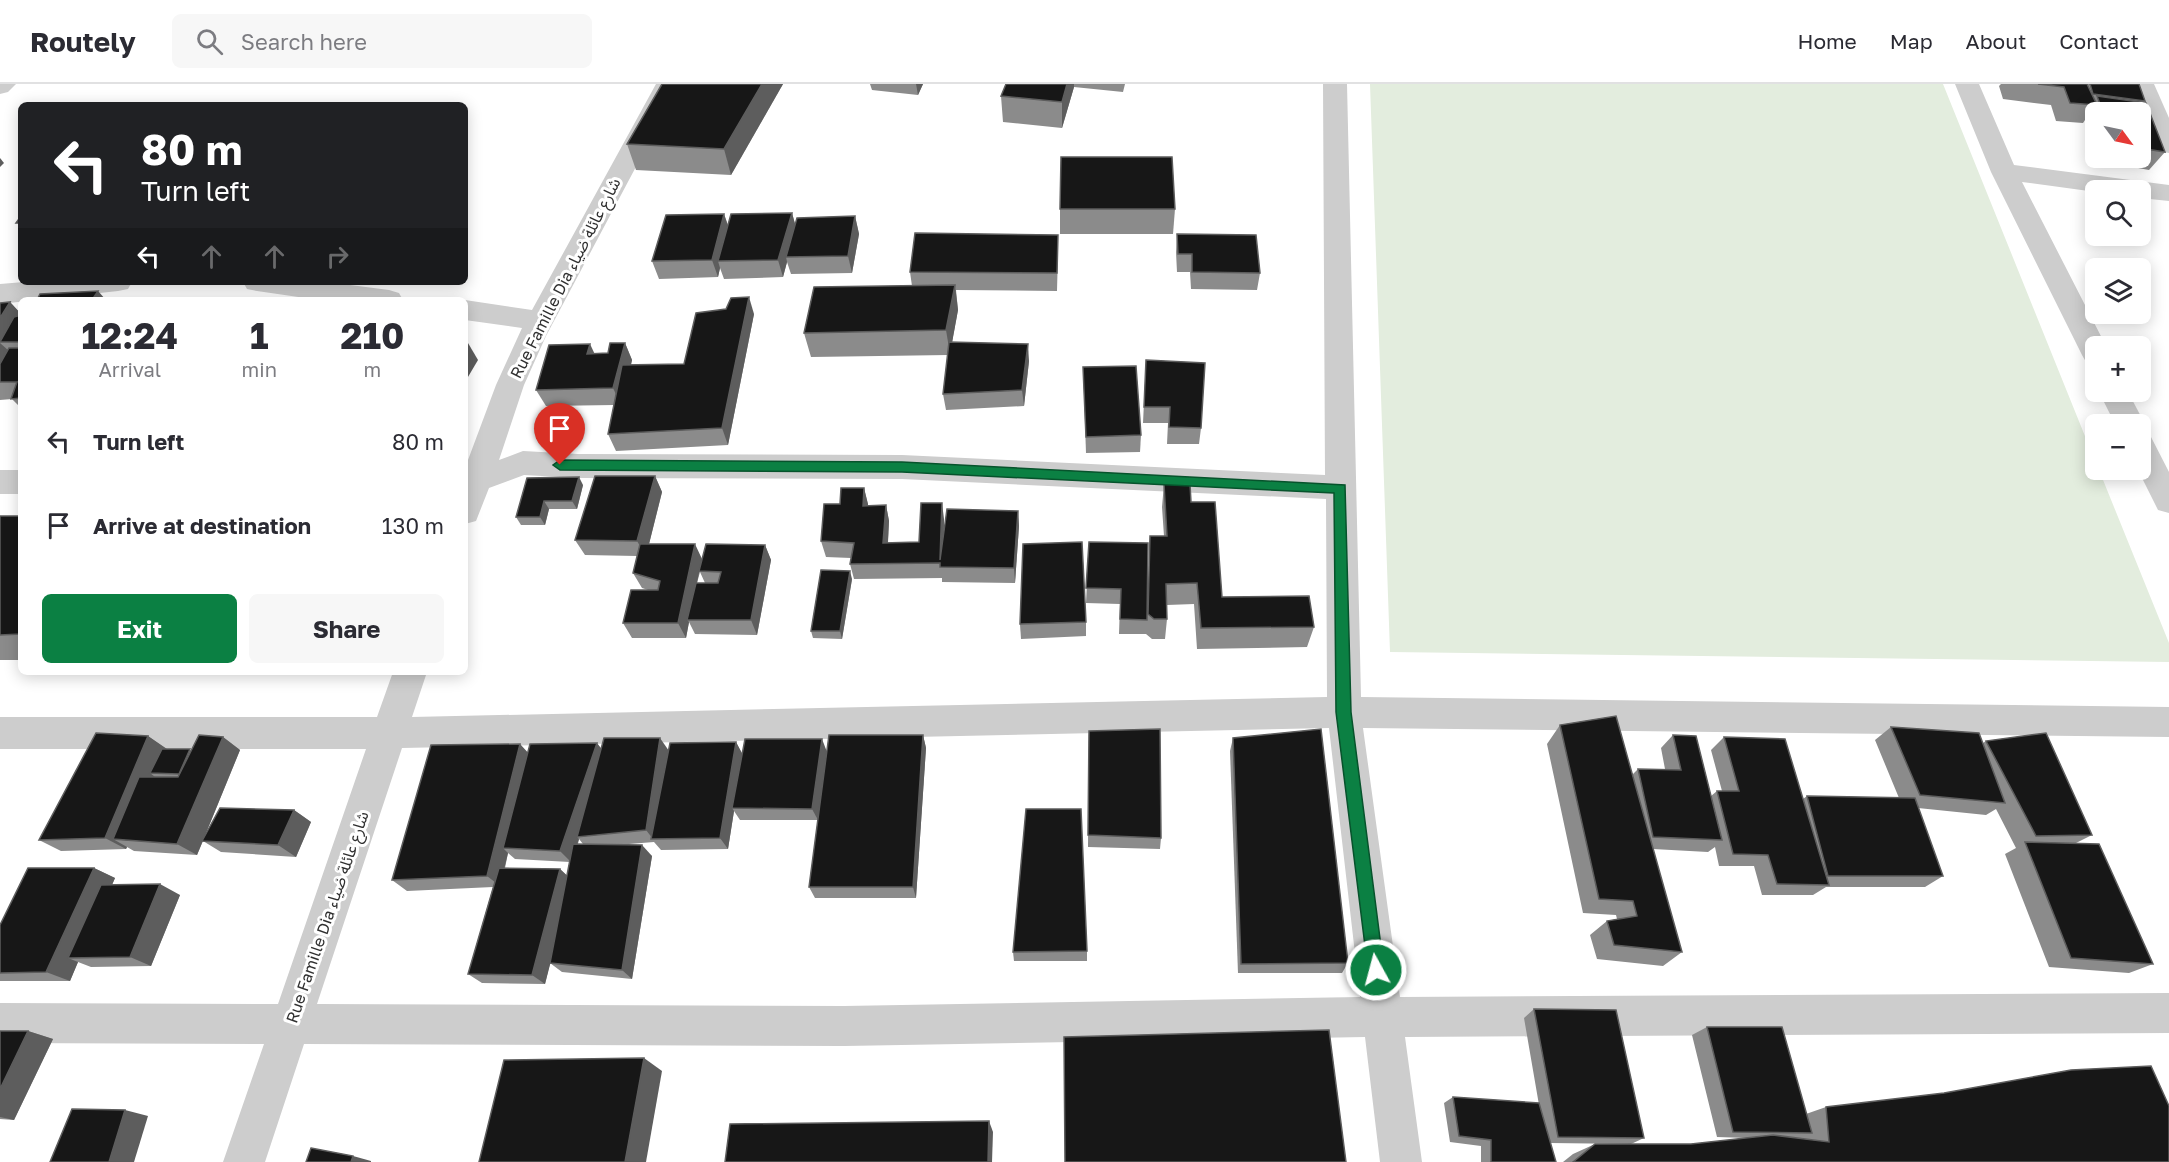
<!DOCTYPE html>
<meta charset="utf-8">
<style>
body{margin:0;font-family:"Golos Text","Noto Sans Arabic",sans-serif;background:#f7f7f7;color:#2b2b33;height:100vh;display:flex;flex-direction:column;font-size:22px;white-space:nowrap}
*{box-sizing:border-box;margin:0}
p{font-size:20px;color:#7c7c81}
.icon{flex:none;width:33px;height:33px;fill:none;stroke:currentColor;stroke-width:2;stroke-linecap:round;stroke-linejoin:round}
.map{position:relative;flex:1;overflow:hidden}
.drawer{position:absolute;left:18px;top:213px;width:450px;height:378px;display:flex;flex-direction:column;background:#fff;border-radius:9px;box-shadow:0 3px 15px #0003}
.drawer>*{flex:none}
.top-card{position:absolute;left:18px;top:18px;width:450px;height:183px;border-radius:9px;box-shadow:0 3px 15px #0003;background:#202124;color:#fff;overflow:hidden}
.needle{width:39px;rotate:123deg}
.fabs{position:absolute;left:2085px;top:18px;display:grid;gap:12px}
.fabs a{display:grid;place-items:center;width:66px;height:66px;border-radius:9px;background:#fff;box-shadow:0 3px 15px #0003;font-size:30px}
.pin{position:absolute;display:grid;place-items:center;width:51px;height:51px;color:#fff;margin:-62px -26px;border-radius:50% 50% 50% 0;rotate:-45deg;box-shadow:0 0 6px #0007}
.pin .icon{rotate:45deg}
.me{position:absolute;width:66px;margin:-33px;rotate:353deg;stroke-linejoin:round;filter:drop-shadow(0 0 4px #0008)}
.turn{display:flex;align-items:center;gap:21px;height:126px;padding:0 24px;font-size:27px}
.turn .icon{width:78px;height:78px;stroke-width:2.5}
.turn b{display:block;font-size:42px;line-height:51px}
.lanes{display:flex;align-items:center;height:57px;padding:0 24px;background:#0003;justify-content:center;gap:30px;direction:ltr}
.lanes .off{opacity:.35}
.eta{display:flex;justify-content:space-evenly;align-items:center;height:102px;text-align:center}
.eta b{font-size:36px;font-weight:700;line-height:42px}
.cta{display:flex;gap:12px;margin-top:auto;padding:12px 24px}
.cta a{flex:1;height:69px;border-radius:9px;background:#0b8043;color:#fff;font-size:24px;font-weight:700;line-height:69px;text-align:center}
.cta a+a{background:#f7f7f7;color:#2b2b33}
ul{padding:0;list-style:none}
li{display:flex;align-items:center;gap:18px;height:84px;padding:0 24px}
li div{flex:1}
li b{display:block;font-size:22px}
li em{font-style:normal}
header{display:flex;align-items:center;gap:36px;box-sizing:border-box;height:84px;padding:0 30px;background:#fff;border-bottom:2px solid #e1e1e2}
header strong{font-size:28px}
nav{display:flex;gap:33px;margin-inline-start:auto;font-size:21px}
.search{width:420px;height:54px;background:#f7f7f7;display:flex;align-items:center;gap:15px;box-sizing:border-box;padding:0 21px;border-radius:9px;color:#7c7c81;font-size:22px}
.map>svg:first-child{display:block}
.green{fill:#e3edde}
.lines{fill:none;stroke-linecap:round;stroke-linejoin:round}
.minor{fill:#cdcdcd;fill-rule:evenodd}
.wall{fill:#8b8b8b;fill-rule:evenodd}
.shaded-wall{fill:#5d5d5d}
.building{fill:#171717;stroke:#5d5d5d;stroke-width:1.5}
.route{fill:#0b8043;stroke:#07532c;stroke-width:1.5}
.labels{text-anchor:middle;dominant-baseline:central;stroke-width:6;stroke-linejoin:round;paint-order:stroke}
.street-label{font-size:16px;fill:#303030;stroke:#fff}
</style>
<header>
<strong>Routely</strong>
<div class="search"><svg class="icon" aria-label="search" viewBox="0 0 24 24"><circle cx="10" cy="10" r="6"/><path d="M15 15l6 6"/></svg>Search here</div>
<nav><a>Home</a><a>Map</a><a>About</a><a>Contact</a></nav>
</header>
<div class="map">
<svg width="2169" height="1078" viewBox="0 0 2169 1078">
<rect width="100%" height="100%" fill="#fff"/>
<polygon class="green" points="1370,0 1943,0 2095,377 2096,386 2099,386 2169,559 2169,578 1390,568"/>
<g class="lines">
<g class="minor">
<polygon points="0,0 16,0 8,8 0,10"/>
<path d="M656,0h24l-134,252 -22,49 -25,75 24,-9 55,3 324,1 423,20 -2,-391h24l14,613 808,10v30l-806,-9 37,269 769,-4v40l-764,4 17,125h-42l-15,-125 -521,9 -540,-2 -39,118h-42l41,-118 -264,-1v-40l278,1 88,-255h-366v-32h377l16,-45h34l-15,45 915,-20 -1,-198 -424,-20 -324,-1 -54,-3 -35,13 -13,33 -11,3v-56l31,-83 26,-57 -57,-8v-20l67,10zM1329,644l31,269 -516,9 -527,-2 85,-256z"/>
<polygon points="1955,0 1979,0 2014,81 2169,101 2169,117 2140,114 2140,106 2096,108 2022,98 2106,262 2096,262 2096,281 2086,278 2082,271 1991,88"/>
<polygon points="2130,0 2154,0 2169,34 2169,69 2160,67 2157,61"/>
<polygon points="24,198 132,198 128,205 118,207 0,220 0,200"/>
<polygon points="243,198 327,198 389,206 399,209 403,216 319,216 257,207 247,205"/>
<polygon points="2099,308 2128,308 2145,340 2140,348 2140,340 2115,340"/>
<polygon points="2140,350 2151,353 2169,388 2169,429 2158,426 2138,386 2140,386"/>
<rect x="0" y="386" width="21" height="24"/>
</g>
</g>
<g class="wall">
<polygon points="662,0 783,0 731,91 636,86 627,60"/>
<polygon points="870,0 923,0 918,11 872,6"/>
<polygon points="1006,0 1125,0 1123,8 1074,3 1062,44 1003,38 1001,12"/>
<polygon points="2001,0 2139,0 2145,17 2144,18 2165,68 2149,86 2100,77 2099,74 2140,74 2140,28 2096,28 2096,64 2085,36 2083,39 2056,37 2051,21 2003,15 1999,2"/>
<polygon points="1060,125 1175,125 1173,150 1060,150"/>
<polygon points="792,129 795,140 855,132 859,150 852,189 791,190 787,178 783,193 724,195 720,184 718,193 659,195 652,177 724,130 728,141"/>
<polygon points="1177,150 1260,189 1257,206 1191,205 1190,188 1177,188 1176,168"/>
<polygon points="1058,168 1057,207 956,206 958,226 952,258 1029,277 1024,322 946,326 943,310 948,271 811,273 804,249 912,202 910,188"/>
<polygon points="10,218 21,230 21,324 12,315 0,316 0,219"/>
<polygon points="754,230 728,361 616,367 608,350 614,321 546,322 536,306 608,269 625,259 632,276 631,281 684,280"/>
<polygon points="1146,276 1201,344 1199,360 1167,360 1168,339 1143,339"/>
<polygon points="1083,283 1141,351 1140,368 1086,369"/>
<path d="M655,392l7,16 -13,52 53,15 63,-14 6,15 -14,75 -62,-1 -6,-12 -3,16h-54l-9,-15 25,-33 -6,-2 -9,-15 4,-17 -52,-1 -10,-15zM700,488l5,11h-8z"/>
<polygon points="527,394 583,401 577,425 549,425 545,441 521,441 516,433"/>
<polygon points="1164,400 1191,418 1222,513 1314,543 1307,563 1197,565 1194,520 1167,521 1167,535 1165,555 1152,555 1146,550 1119,550 1120,520 1086,519 1089,458 1148,510 1150,452 1164,452 1162,423"/>
<polygon points="864,404 868,421 886,421 889,437 888,459 919,458 944,435 944,447 1018,427 1019,442 1015,499 942,498 942,494 854,495 850,480 851,474 826,473 821,457 840,420"/>
<rect x="0" y="432" width="21" height="144"/>
<polygon points="852,495 842,555 813,554 811,547"/>
<polygon points="1086,538 1086,552 1021,555 1020,540"/>
<polygon points="1560,641 1633,690 1638,685 1665,685 1661,664 1673,651 1711,712 1717,707 1722,707 1711,666 1724,653 1803,715 1807,712 1899,714 1875,656 1891,643 1983,659 1986,657 2092,751 2076,759 2153,880 2129,889 2049,883 2005,770 2016,764 1996,725 1986,731 1918,724 1943,792 1925,803 1826,803 1813,811 1762,811 1754,782 1719,782 1715,763 1708,768 1653,765 1682,868 1663,882 1597,875 1590,851 1607,837 1617,835 1616,831 1583,829 1547,660"/>
<polygon points="1089,647 1161,754 1160,765 1088,763"/>
<path d="M923,651l3,13 -10,150h-101l-6,-11 9,-67h-78l-6,-9 -6,38 -67,1 -7,-8 -25,2 23,12 -20,123 -70,-7 -12,-9 -5,21 -63,-1 -14,-9 25,-87 -86,4 -15,-11 136,-127 73,-5 67,2 68,-8 6,12 85,-2zM579,755l4,5h-5zM508,769l7,6 55,3 -3,14 -7,-7 -55,-1z"/>
<polygon points="148,652 166,665 191,666 223,653 240,666 204,754 294,726 311,738 296,773 221,768 203,757 197,771 134,767 127,763 126,765 61,767 39,756"/>
<polygon points="1233,654 1348,879 1342,889 1238,889 1230,667"/>
<polygon points="94,784 115,794 112,801 180,811 151,882 91,883 78,878 70,897 0,897 0,841"/>
<polygon points="1087,867 1087,877 1014,877 1013,868"/>
<polygon points="1534,925 1644,1054 1631,1060 1550,1059 1556,1078 1481,1078 1481,1062 1450,1058 1444,1019 1453,1013 1539,1021 1524,934"/>
<polygon points="1707,943 1806,1030 1826,1023 2169,1078 1563,1078 1573,1070 1595,1060 1691,1060 1747,1054 1717,1053 1692,951"/>
<polygon points="0,947 28,947 53,955 14,1036 0,1035"/>
</g>
<g class="shaded-wall">
<polygon points="762,0 783,0 731,91 724,65"/>
<polygon points="916,0 923,0 918,11"/>
<polygon points="1067,0 1074,0 1074,3 1062,44 1062,18"/>
<polygon points="0,74 4,79 0,83"/>
<polygon points="792,129 797,147 786,173 787,178 783,193 778,176"/>
<polygon points="724,130 730,148 718,177 720,184 718,193 712,176"/>
<polygon points="855,132 859,150 852,189 848,172"/>
<polygon points="955,201 958,226 950,270 946,246"/>
<polygon points="98,207 106,216 92,216"/>
<polygon points="749,213 754,230 728,361 722,344"/>
<polygon points="10,218 21,230 21,246 0,258 0,234"/>
<polygon points="0,259 9,267 0,282"/>
<polygon points="468,259 478,276 465,298 465,264"/>
<polygon points="625,259 632,276 621,321 613,304"/>
<polygon points="590,260 598,277 587,270"/>
<polygon points="1028,260 1029,277 1024,322 1022,306"/>
<polygon points="655,392 662,408 646,472 637,457"/>
<polygon points="579,393 583,401 577,425 572,417"/>
<polygon points="864,404 868,420 867,437 863,422"/>
<polygon points="544,417 549,425 545,441 540,433"/>
<polygon points="942,419 944,435 943,483 940,476"/>
<polygon points="886,421 889,437 887,474 883,459"/>
<polygon points="1018,427 1019,442 1015,499 1014,484"/>
<polygon points="695,460 702,475 689,536 687,536 689,538 686,554 678,539"/>
<polygon points="765,461 771,476 757,551 751,536"/>
<polygon points="850,487 852,495 842,555 840,547"/>
<polygon points="923,651 926,664 916,814 913,803"/>
<polygon points="148,652 167,665 150,689 155,693 130,757 113,755 127,763 126,765 105,754"/>
<polygon points="223,653 240,666 197,771 177,760"/>
<polygon points="660,654 669,667 653,755 646,746"/>
<polygon points="822,655 827,668 818,736 812,725"/>
<polygon points="736,658 743,671 732,724 734,727 728,765 720,754"/>
<polygon points="597,659 607,672 577,753 579,755 571,778 560,767"/>
<polygon points="520,660 532,673 503,764 508,769 500,802 487,792"/>
<polygon points="294,726 311,738 296,773 278,761"/>
<polygon points="642,761 652,772 632,895 622,886"/>
<polygon points="94,784 115,794 80,873 68,874 78,878 70,897 46,888"/>
<polygon points="560,785 572,796 545,900 532,891"/>
<polygon points="160,800 180,811 151,882 130,873"/>
<polygon points="28,947 53,955 14,1036 0,1033 0,1005"/>
<polygon points="644,974 662,987 646,1078 625,1078"/>
<polygon points="125,1026 148,1032 134,1078 109,1078"/>
<polygon points="989,1037 993,1048 992,1078 988,1078"/>
<polygon points="353,1072 371,1077 371,1078 351,1078"/>
</g>
<g class="building">
<polygon points="662,0 762,0 724,65 627,60"/>
<polygon points="1006,0 1067,0 1062,18 1001,12"/>
<polygon points="2038,0 2087,0 2097,21 2070,19 2064,3"/>
<polygon points="2090,0 2139,0 2145,17 2093,10"/>
<polygon points="2097,12 2146,19 2165,68 2140,64 2140,28 2103,28"/>
<polygon points="1061,73 1172,73 1175,125 1060,125"/>
<polygon points="792,129 778,176 718,177 731,130"/>
<polygon points="724,130 712,176 652,177 666,131"/>
<polygon points="21,132 21,139 16,139"/>
<polygon points="855,132 848,172 786,173 797,134"/>
<polygon points="915,149 1058,151 1057,189 910,188"/>
<polygon points="1177,150 1256,151 1260,189 1192,188 1192,170 1178,170"/>
<polygon points="955,201 946,246 804,249 814,203"/>
<polygon points="98,207 92,216 37,216 40,210"/>
<polygon points="749,213 722,344 608,350 622,281 684,280 696,229 726,225 731,214"/>
<polygon points="10,218 0,234 0,219"/>
<polygon points="21,231 21,258 0,258 14,233"/>
<polygon points="949,258 1028,260 1022,306 943,310"/>
<polygon points="610,259 625,259 613,304 536,306 549,261 590,260 587,270 608,269"/>
<polygon points="9,264 21,264 21,314 11,315 17,298 0,298 0,280"/>
<polygon points="1146,276 1205,279 1201,344 1169,343 1170,323 1144,323"/>
<polygon points="1136,282 1141,351 1086,353 1083,283"/>
<polygon points="595,392 655,392 637,457 575,456"/>
<polygon points="579,393 572,417 544,417 540,433 516,433 527,394"/>
<polygon points="1164,400 1190,400 1191,418 1215,418 1222,513 1309,512 1314,543 1201,544 1197,499 1166,500 1167,535 1154,535 1148,530 1150,452 1167,452"/>
<polygon points="841,404 864,404 863,422 886,421 883,459 919,458 921,419 942,419 940,476 947,425 1018,427 1014,484 940,483 940,479 850,480 854,459 821,457 824,420 840,420"/>
<polygon points="0,432 21,432 21,550 0,551"/>
<polygon points="1082,458 1086,538 1020,540 1023,460"/>
<polygon points="1089,458 1148,459 1147,536 1120,535 1121,505 1086,504"/>
<polygon points="640,460 695,460 678,539 623,539 631,506 658,506 660,497 633,489"/>
<polygon points="706,460 765,461 751,536 687,536 696,499 718,499 721,488 699,487"/>
<polygon points="821,486 850,487 840,547 811,547"/>
<polygon points="1616,632 1682,868 1614,861 1607,837 1637,832 1633,817 1599,815 1560,641"/>
<polygon points="1891,643 1979,649 2005,719 1920,711"/>
<polygon points="1160,645 1161,754 1088,751 1089,647"/>
<polygon points="1321,645 1348,879 1241,880 1233,654"/>
<polygon points="96,649 148,652 105,754 39,756"/>
<polygon points="2046,649 2092,751 2036,752 1986,657"/>
<polygon points="199,651 223,653 177,760 113,755 139,693 178,693"/>
<polygon points="829,651 923,651 913,803 809,803"/>
<polygon points="1673,651 1696,652 1722,756 1653,753 1638,685 1681,686"/>
<polygon points="1724,653 1785,655 1829,801 1777,800 1768,771 1733,770 1717,707 1739,707"/>
<polygon points="604,654 660,654 646,746 577,753"/>
<polygon points="745,655 822,655 812,725 732,724"/>
<polygon points="736,658 720,754 651,755 670,659"/>
<polygon points="597,659 560,767 503,764 530,660"/>
<polygon points="520,660 487,792 392,796 431,661"/>
<polygon points="162,665 190,665 179,690 150,689"/>
<polygon points="1807,712 1915,714 1943,792 1828,792"/>
<polygon points="220,724 294,726 278,761 202,757"/>
<polygon points="1026,725 1081,725 1087,867 1013,868"/>
<polygon points="2025,758 2099,760 2153,880 2071,874"/>
<polygon points="573,760 642,761 622,886 550,879"/>
<polygon points="28,784 94,784 46,888 0,889 0,841"/>
<polygon points="499,784 560,785 532,891 468,890"/>
<polygon points="160,800 130,873 68,874 101,801"/>
<polygon points="1534,925 1616,926 1644,1054 1558,1053"/>
<polygon points="1707,943 1782,943 1812,1049 1733,1048"/>
<polygon points="1329,946 1346,1078 1065,1078 1064,953"/>
<polygon points="0,947 28,947 0,1005"/>
<polygon points="644,974 625,1078 479,1078 504,976"/>
<polygon points="2151,982 2169,1022 2169,1078 1573,1078 1595,1060 1691,1060 1773,1051 1829,1058 1826,1023 1944,1009 2071,986"/>
<polygon points="1453,1013 1539,1019 1556,1078 1491,1078 1491,1056 1459,1052"/>
<polygon points="72,1025 125,1026 109,1078 50,1078"/>
<polygon points="989,1037 988,1078 725,1078 730,1040"/>
<polygon points="311,1064 353,1072 351,1078 306,1078"/>
</g>
<polygon class="route" points="560,376 902,378 1345,401 1351,628 1384,886 1382,892 1376,894 1370,892 1368,886 1336,628 1334,409 902,388 560,386 553,381"/>
<g class="labels">
<g class="street-label">
<text transform="translate(565 194) rotate(-63)">Rue Famille Dia شارع عائلة ضياء</text>
<text transform="translate(327 833) rotate(-71)">Rue Famille Dia شارع عائلة ضياء</text>
</g>
</g>
</svg>
<div class="fabs">
<a><svg class="needle" viewBox="-14 -14 28 28"><path d="M0-13l5 13h-10z" fill="#e53935"/><path d="M0 13l5-13h-10z" fill="#7c7c81"/></svg></a>
<a><svg class="icon" aria-label="search" viewBox="0 0 24 24"><circle cx="10" cy="10" r="6"/><path d="M15 15l6 6"/></svg></a>
<a><svg class="icon" aria-label="layers" viewBox="0 0 24 24"><path d="M12 4l9 5-9 5-9-5zM3 14l9 5 9-5"/></svg></a>
<a>+</a>
<a>−</a>
</div>
<div class="pin" style="left:560px;top:381px;background:#d93025"><svg class="icon" aria-label="arrive" viewBox="0 0 24 24"><path d="M6 21V4h12l-3 4 3 4H6"/></svg></div>
<svg class="me" style="left:1376px;top:886px" viewBox="-20 -20 40 40"><circle r="17" fill="#0b8043" stroke="#fff" stroke-width="3"/><path d="M0-11L8 9 0 5-8 9z" fill="#fff"/></svg>
<div class="top-card">
<div class="turn"><svg class="icon" aria-label="left" viewBox="0 0 24 24"><path d="M17 20v-9H6M10 6l-5 5 5 5"/></svg><div><b>80 m</b>Turn left</div></div>
<div class="lanes"><svg class="icon" aria-label="left" viewBox="0 0 24 24"><path d="M17 20v-9H6M10 6l-5 5 5 5"/></svg><svg class="icon off" aria-label="ahead" viewBox="0 0 24 24"><path d="M12 20V5M6 11l6-6 6 6"/></svg><svg class="icon off" aria-label="ahead" viewBox="0 0 24 24"><path d="M12 20V5M6 11l6-6 6 6"/></svg><svg class="icon off" aria-label="right" viewBox="0 0 24 24"><path d="M7 20v-9h11M14 6l5 5-5 5"/></svg></div>
</div>
<section class="drawer">
<div class="eta">
<div><b>12:24</b><p>Arrival</p></div>
<div><b>1</b><p>min</p></div>
<div><b>210</b><p>m</p></div>
</div>
<ul>
<li><svg class="icon" aria-label="left" viewBox="0 0 24 24"><path d="M17 20v-9H6M10 6l-5 5 5 5"/></svg><div><b>Turn left</b></div><em>80 m</em></li>
<li><svg class="icon" aria-label="arrive" viewBox="0 0 24 24"><path d="M6 21V4h12l-3 4 3 4H6"/></svg><div><b>Arrive at destination</b></div><em>130 m</em></li>
</ul>
<div class="cta"><a>Exit</a><a>Share</a></div>
</section>
</div>
